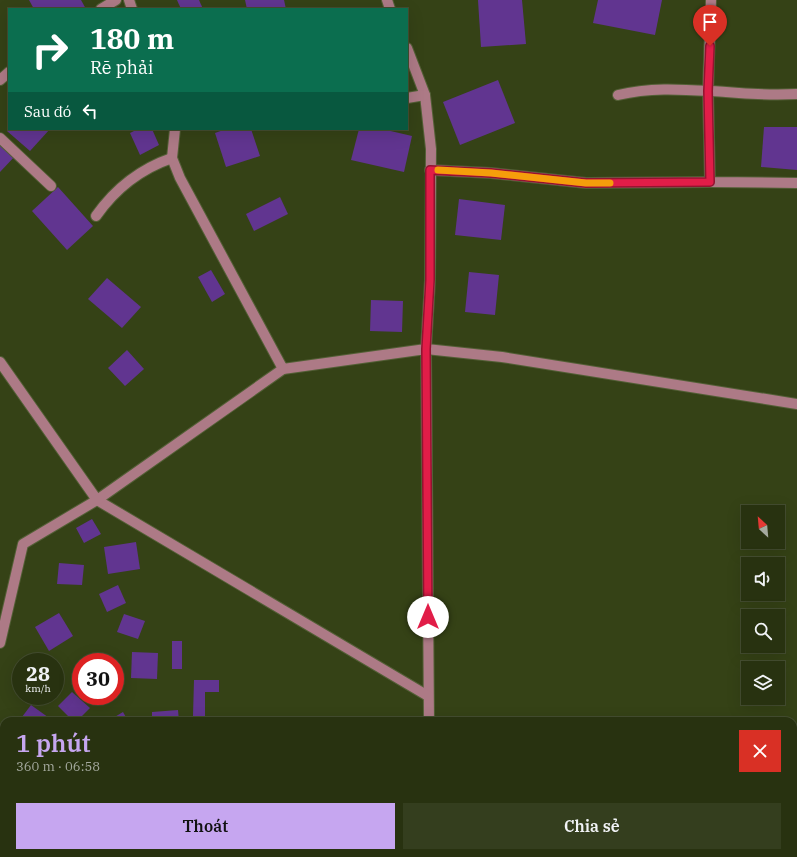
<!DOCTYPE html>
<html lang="vi">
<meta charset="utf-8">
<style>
body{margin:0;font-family:"IBM Plex Serif",serif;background:#343e1e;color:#f1f3f6;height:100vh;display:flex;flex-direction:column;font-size:15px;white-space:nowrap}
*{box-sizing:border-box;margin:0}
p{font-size:13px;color:#a5aa9f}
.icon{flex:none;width:22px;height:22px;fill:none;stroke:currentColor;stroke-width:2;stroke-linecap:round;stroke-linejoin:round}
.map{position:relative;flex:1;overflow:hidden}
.side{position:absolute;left:0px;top:717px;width:797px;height:140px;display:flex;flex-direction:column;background:#283210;border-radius:12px 12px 0 0;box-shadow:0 4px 16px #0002,0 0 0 1px #444d30}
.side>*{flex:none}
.banner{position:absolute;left:8px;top:8px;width:400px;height:122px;border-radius:0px;box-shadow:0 4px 16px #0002,0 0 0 1px #444d30;background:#0b6e4f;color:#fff;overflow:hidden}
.needle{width:26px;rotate:334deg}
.fabs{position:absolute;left:741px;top:505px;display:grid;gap:8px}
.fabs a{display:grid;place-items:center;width:44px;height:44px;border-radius:0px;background:#283210;box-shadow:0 4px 16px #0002,0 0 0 1px #444d30;font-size:20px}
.speed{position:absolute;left:12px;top:653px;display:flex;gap:8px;font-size:20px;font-weight:700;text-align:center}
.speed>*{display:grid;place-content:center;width:52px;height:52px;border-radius:50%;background:#283210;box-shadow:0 4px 16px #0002,0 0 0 1px #444d30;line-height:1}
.speed small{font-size:10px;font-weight:400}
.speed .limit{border:6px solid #d22;background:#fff;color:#111}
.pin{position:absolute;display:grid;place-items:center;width:34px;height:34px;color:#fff;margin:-41px -17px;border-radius:50% 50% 50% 0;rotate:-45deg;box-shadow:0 0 4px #0007}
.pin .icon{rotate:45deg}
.me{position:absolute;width:44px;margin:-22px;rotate:0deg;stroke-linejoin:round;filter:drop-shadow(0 0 3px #0008)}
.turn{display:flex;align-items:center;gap:14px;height:84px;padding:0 16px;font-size:18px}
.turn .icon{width:52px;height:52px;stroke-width:2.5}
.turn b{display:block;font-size:28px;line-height:34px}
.then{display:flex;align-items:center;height:38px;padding:0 16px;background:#0003;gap:8px;font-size:15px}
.round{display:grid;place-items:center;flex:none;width:42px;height:42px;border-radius:0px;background:#343e1e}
.headline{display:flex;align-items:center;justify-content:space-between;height:68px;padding:0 16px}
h1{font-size:24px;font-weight:600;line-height:30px;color:#c6a6f0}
.button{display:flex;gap:8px;margin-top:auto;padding:8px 16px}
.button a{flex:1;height:46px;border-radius:0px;background:#c6a6f0;color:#111;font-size:16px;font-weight:600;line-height:46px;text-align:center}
.button a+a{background:#343e1e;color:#f1f3f6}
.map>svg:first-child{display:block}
.building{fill:#613590}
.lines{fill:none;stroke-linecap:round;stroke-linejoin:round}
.minor-casing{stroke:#535f36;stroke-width:12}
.minor{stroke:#ad7a86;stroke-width:10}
.route-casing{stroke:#92132f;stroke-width:10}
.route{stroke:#e11d48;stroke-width:7}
.slow{stroke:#f59e0b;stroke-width:7}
</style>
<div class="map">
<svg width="797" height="857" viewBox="0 0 797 857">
<rect width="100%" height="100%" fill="#354216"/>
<g class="building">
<polygon points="29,0 81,0 86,9 34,9"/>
<polygon points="177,0 199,0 203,9 181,9"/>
<polygon points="245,0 284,0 286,9 247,9"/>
<polygon points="478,0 522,0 526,44 481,47"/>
<polygon points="598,0 662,0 655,35 593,23"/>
<polygon points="498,80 515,123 460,145 443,102"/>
<polygon points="764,127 797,127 797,170 761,167"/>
<polygon points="9,129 50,129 30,151 7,131"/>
<polygon points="138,129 152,129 159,145 140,155 130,133"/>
<polygon points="226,129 251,129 260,156 226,167 215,133"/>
<polygon points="359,129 382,129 412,136 404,172 351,160"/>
<polygon points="0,142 17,154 0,172"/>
<polygon points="58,187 93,226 67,250 32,211"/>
<polygon points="280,197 288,214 254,231 246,214"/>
<polygon points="459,199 505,205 501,240 455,235"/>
<polygon points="211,270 225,294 212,302 198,277"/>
<polygon points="469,272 499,275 495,315 465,312"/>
<polygon points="107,278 141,307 122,328 88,299"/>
<polygon points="371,300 403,301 402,332 370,331"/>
<polygon points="127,350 144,369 125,386 108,368"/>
<polygon points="92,519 101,534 84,543 76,528"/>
<polygon points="136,542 140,569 108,574 104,547"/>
<polygon points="59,563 84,565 82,585 57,584"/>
<polygon points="118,585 126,603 107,612 99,594"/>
<polygon points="59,613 73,636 49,651 35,627"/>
<polygon points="124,614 145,621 138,639 117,632"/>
<rect x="172" y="641" width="10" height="28"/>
<polygon points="132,652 158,653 157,679 131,678"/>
<polygon points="55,675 61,681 55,688"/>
<polygon points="194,680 219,680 219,692 205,692 205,716 193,716"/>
<polygon points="72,692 90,708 77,721 73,721 58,706"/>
<polygon points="31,705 52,720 51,721 19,721"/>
<polygon points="178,710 179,721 152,721 152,712"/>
<polygon points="123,712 128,721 108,721"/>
<polygon points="4,737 4,768 0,765 0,743"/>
<polygon points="4,813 4,852 0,854 0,815"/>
<polygon points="144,853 164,853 168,857 140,857"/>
<polygon points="212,853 228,853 222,857 215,857"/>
<polygon points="247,853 284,853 287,856 250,857"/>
</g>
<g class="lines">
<defs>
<g id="minor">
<polyline points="129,0 132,9"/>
<polyline points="387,0 390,9"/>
<polyline points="711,0 708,91 710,182 797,183"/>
<polyline points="101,9 116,0"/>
<polyline points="407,48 425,95 431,149 430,280 426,349 502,357 797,404"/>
<polyline points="0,80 9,72"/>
<path d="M618,95c36,-9 71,-5 108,-3 23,2 47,3 71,2"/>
<polyline points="407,98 425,95"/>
<polyline points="175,129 172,158 180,178 283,369 426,349 429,721"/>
<polyline points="0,138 51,186"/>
<polyline points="430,170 491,173 586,183 710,182"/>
<path d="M96,216c19,-27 44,-47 76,-58"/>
<polyline points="0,362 97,500 428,696"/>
<polyline points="0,643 23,544 97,500 283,369"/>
<polyline points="433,853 433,857"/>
</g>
</defs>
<use href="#minor" class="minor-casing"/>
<use href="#minor" class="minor"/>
</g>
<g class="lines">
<defs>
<polyline id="route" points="428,617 426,349 430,280 430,170 491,173 586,183 710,182 708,91 710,46"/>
</defs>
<use href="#route" class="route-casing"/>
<use href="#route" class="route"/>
<polyline class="slow" points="438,170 491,173 586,183 610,183"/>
</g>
</svg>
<div class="fabs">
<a><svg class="needle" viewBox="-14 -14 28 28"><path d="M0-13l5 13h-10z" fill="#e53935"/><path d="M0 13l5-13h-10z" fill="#a5aa9f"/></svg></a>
<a><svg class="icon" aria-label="sound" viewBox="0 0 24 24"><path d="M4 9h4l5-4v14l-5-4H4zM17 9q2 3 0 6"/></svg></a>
<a><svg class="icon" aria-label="search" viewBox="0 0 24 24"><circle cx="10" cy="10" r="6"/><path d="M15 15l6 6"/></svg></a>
<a><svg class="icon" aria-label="layers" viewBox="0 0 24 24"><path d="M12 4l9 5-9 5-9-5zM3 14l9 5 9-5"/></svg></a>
</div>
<div class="speed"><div>28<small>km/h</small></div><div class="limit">30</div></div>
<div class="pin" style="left:710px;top:46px;background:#d93025"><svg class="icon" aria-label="arrive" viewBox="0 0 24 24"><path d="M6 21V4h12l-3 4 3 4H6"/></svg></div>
<svg class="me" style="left:428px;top:617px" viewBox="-20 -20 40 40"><circle r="19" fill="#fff"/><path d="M0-13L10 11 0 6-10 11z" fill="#e11d48"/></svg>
<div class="banner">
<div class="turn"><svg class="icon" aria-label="right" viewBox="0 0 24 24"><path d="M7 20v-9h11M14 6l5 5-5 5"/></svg><div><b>180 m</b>Rẽ phải</div></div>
<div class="then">Sau đó<svg class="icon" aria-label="left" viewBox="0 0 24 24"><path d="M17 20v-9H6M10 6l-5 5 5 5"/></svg></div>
</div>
<section class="side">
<div class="headline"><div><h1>1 phút</h1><p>360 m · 06:58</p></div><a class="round" style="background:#d93025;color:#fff"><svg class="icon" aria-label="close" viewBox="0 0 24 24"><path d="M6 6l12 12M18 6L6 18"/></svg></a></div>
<div class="button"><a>Thoát</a><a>Chia sẻ</a></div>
</section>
</div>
